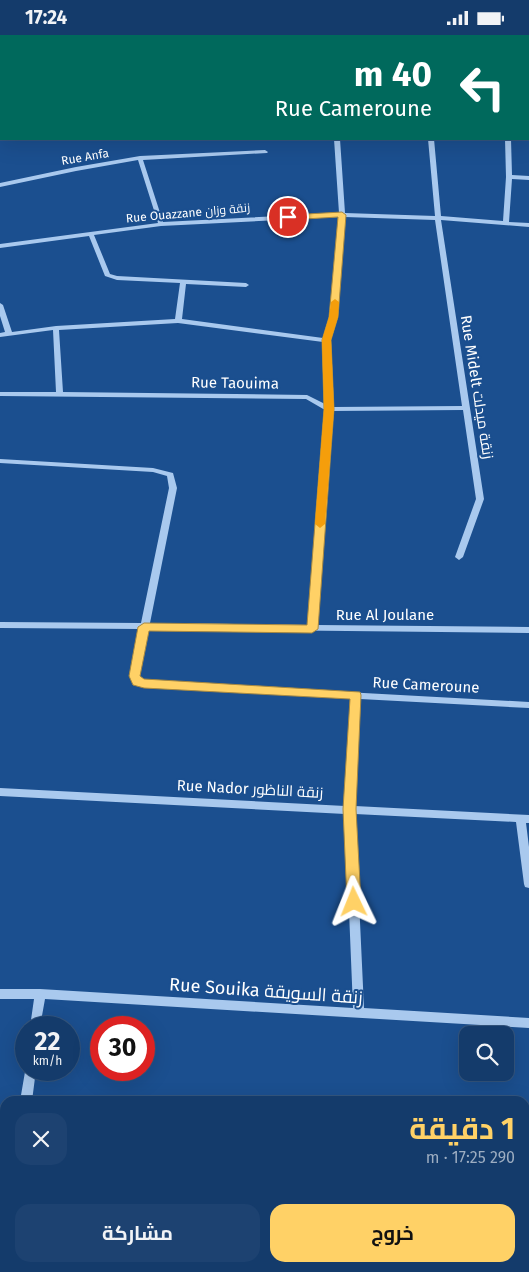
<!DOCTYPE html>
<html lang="ar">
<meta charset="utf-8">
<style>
body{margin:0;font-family:"Fira Sans",Cairo,sans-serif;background:#1d4271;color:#f1f3f6;direction:rtl;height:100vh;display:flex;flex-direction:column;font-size:19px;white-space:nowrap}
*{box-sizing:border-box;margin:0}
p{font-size:16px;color:#9dadc1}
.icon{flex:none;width:28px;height:28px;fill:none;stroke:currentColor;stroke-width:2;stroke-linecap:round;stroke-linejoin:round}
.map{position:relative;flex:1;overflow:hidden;direction:ltr}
.sheet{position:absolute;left:0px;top:1061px;width:530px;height:176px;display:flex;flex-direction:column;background:#143b6b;border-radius:15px 15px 0 0;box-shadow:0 5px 20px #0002,0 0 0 1px #33557e;direction:rtl}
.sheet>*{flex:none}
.top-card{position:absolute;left:0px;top:0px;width:530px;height:105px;box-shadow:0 5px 20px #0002,0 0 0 1px #33557e;direction:rtl;background:#00695c;color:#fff;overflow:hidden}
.fabs{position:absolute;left:459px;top:991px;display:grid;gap:10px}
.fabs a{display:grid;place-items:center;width:55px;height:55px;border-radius:10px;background:#143b6b;box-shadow:0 5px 20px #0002,0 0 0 1px #33557e;font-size:25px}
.speed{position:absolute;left:15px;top:981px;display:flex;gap:10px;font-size:25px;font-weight:700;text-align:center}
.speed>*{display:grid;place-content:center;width:65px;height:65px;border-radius:50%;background:#143b6b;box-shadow:0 5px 20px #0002,0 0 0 1px #33557e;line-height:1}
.speed small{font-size:12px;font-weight:400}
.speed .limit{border:8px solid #d22;background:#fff;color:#111}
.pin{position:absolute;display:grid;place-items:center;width:42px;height:42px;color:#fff;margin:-21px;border:2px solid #fff;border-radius:50%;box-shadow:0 1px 5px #0007}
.me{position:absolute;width:55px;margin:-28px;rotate:358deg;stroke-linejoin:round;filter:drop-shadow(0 0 4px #0008)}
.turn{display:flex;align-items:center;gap:18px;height:105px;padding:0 15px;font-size:22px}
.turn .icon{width:65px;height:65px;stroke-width:2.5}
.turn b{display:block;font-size:35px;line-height:42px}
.round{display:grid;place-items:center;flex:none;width:52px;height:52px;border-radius:15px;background:#1d4271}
.head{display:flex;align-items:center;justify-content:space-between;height:85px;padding:0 15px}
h1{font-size:30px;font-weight:700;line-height:38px;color:#ffd166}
.cta{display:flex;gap:10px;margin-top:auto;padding:10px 15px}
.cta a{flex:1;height:58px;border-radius:15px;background:#ffd166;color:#111;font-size:20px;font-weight:700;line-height:58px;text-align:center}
.cta a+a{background:#1d4271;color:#f1f3f6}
.status{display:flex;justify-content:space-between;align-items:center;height:35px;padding:0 25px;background:#143b6b;direction:ltr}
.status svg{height:14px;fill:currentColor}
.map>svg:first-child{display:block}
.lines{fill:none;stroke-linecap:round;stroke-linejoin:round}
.minor{fill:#a9c9ee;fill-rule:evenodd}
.route{fill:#ffd166;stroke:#a68842}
.slow{fill:#f59e0b}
.labels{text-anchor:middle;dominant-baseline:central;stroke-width:4;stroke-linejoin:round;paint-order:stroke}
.far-street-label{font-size:12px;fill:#fff;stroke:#1b4f8f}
.street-label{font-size:15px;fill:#fff;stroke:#1b4f8f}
.near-street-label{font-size:18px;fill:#fff;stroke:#1b4f8f}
</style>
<div class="status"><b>17:24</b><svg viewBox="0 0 49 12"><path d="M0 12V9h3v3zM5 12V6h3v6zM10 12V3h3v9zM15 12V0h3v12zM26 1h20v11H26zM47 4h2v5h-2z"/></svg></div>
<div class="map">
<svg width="529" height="1237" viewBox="0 0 529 1237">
<rect width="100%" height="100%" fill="#1b4f8f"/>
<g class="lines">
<g class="minor">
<polygon points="69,0 76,0 76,1 70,1"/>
<polygon points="0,48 1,49 1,51 0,52"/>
<polygon points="0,102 1,104 4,104 0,106"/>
<path d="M334,104h6l5,74 90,3 -7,-77h6l7,77 62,5 3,-44 -1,-38h6l1,36 17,1v4l-17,-1 -3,43 20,1v4l-88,-7 43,279 -21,58 -4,3 -4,-3 21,-58 -13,-89 -131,1 -15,214 212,2v6l-380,-4 -10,47 2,4 3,1 385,21v6l-169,-9 -5,107 174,9v8h-3l3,24v41l-4,-1 -1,-3 -8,-62 -161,-8 9,194 165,10v10l-484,-29 -5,28h-10l4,-28h-34v-10h40l313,19 -8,-194 -345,-18v-8l345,18 6,-107 -207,-12 -10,-3 -3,-8 9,-47 -140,-1v-6l141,1 28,-135 -2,-12 -14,-4 -153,-9v-4l153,9 20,5 4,15 -27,135 158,2 17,-215 -19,-11 -306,-3v-4h56l-3,-62 -53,7v-4l5,-1 -5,-16v-13l3,2 9,27 44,-6 119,-7 5,-36 -63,-3 -12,-4 -16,-40 -89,12v-4l158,-21 -20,-63 -62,11 -76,16v-4l76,-16 64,-11 125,-6 3,2 -1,1 -124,7 20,62 176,-9zM339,182l-8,100 -8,21 -141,-19 4,-35 60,3 3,-2 -3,-2 -129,-7 -7,-2 -16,-39 67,-9zM345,182l90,3 27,186 -129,1 -4,-67 8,-23zM178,288l145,19 2,62 -18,-9 -244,-3 -4,-62z"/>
<polygon points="26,1031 26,1035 36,1035 32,1066 20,1066"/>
<polygon points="166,1232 180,1232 182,1237 168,1237"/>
<polygon points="294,1232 307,1232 305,1237 292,1237"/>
</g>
</g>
<polygon class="route" points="342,177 346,180 338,282 331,305 334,374 318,594 312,598 149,596 140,641 144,644 360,657 361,660 356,774 361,867 359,871 354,873 349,871 347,867 343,774 350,664 144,653 133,650 129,641 138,592 144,588 307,590 324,374 322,305 329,282 338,182 288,185 284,182 288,180"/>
<polygon class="slow" points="335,264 339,267 338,282 331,305 334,374 325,489 320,493 315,489 324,374 322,305 329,282 331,267"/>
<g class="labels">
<g class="far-street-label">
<text transform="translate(85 122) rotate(-10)">Rue Anfa</text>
<text transform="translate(188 178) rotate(-5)">Rue Ouazzane زنقة وزان</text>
</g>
<g class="street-label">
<text transform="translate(235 348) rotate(1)">Rue Taouima</text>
<text transform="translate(477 352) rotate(81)">Rue Midelt زنقة ميدلت</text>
<text x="385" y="580">Rue Al Joulane</text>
<text transform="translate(426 650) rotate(3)">Rue Cameroune</text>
<text transform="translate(250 754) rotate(3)">Rue Nador زنقة الناظور</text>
</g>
<g class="near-street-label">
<text transform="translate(266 956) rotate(4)">Rue Souika زنقة السويقة</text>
</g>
</g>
</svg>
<div class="fabs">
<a><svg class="icon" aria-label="search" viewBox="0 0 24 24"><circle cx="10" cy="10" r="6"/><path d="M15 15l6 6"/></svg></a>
</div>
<div class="speed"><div>22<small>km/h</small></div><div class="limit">30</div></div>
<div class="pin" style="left:288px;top:182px;background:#d93025"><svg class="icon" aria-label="arrive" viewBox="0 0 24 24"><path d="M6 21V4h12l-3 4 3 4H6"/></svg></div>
<svg class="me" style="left:354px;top:867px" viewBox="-20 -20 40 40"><path d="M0-17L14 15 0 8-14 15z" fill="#ffd166" stroke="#fff" stroke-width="4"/></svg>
<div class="top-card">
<div class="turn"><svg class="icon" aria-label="left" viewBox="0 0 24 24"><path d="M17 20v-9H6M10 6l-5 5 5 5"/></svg><div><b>40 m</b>Rue Cameroune</div></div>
</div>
<section class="sheet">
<div class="head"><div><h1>1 دقيقة</h1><p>290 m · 17:25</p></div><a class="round"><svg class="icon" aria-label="close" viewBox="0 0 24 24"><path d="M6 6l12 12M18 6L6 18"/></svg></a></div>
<div class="cta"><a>خروج</a><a>مشاركة</a></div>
</section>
</div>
